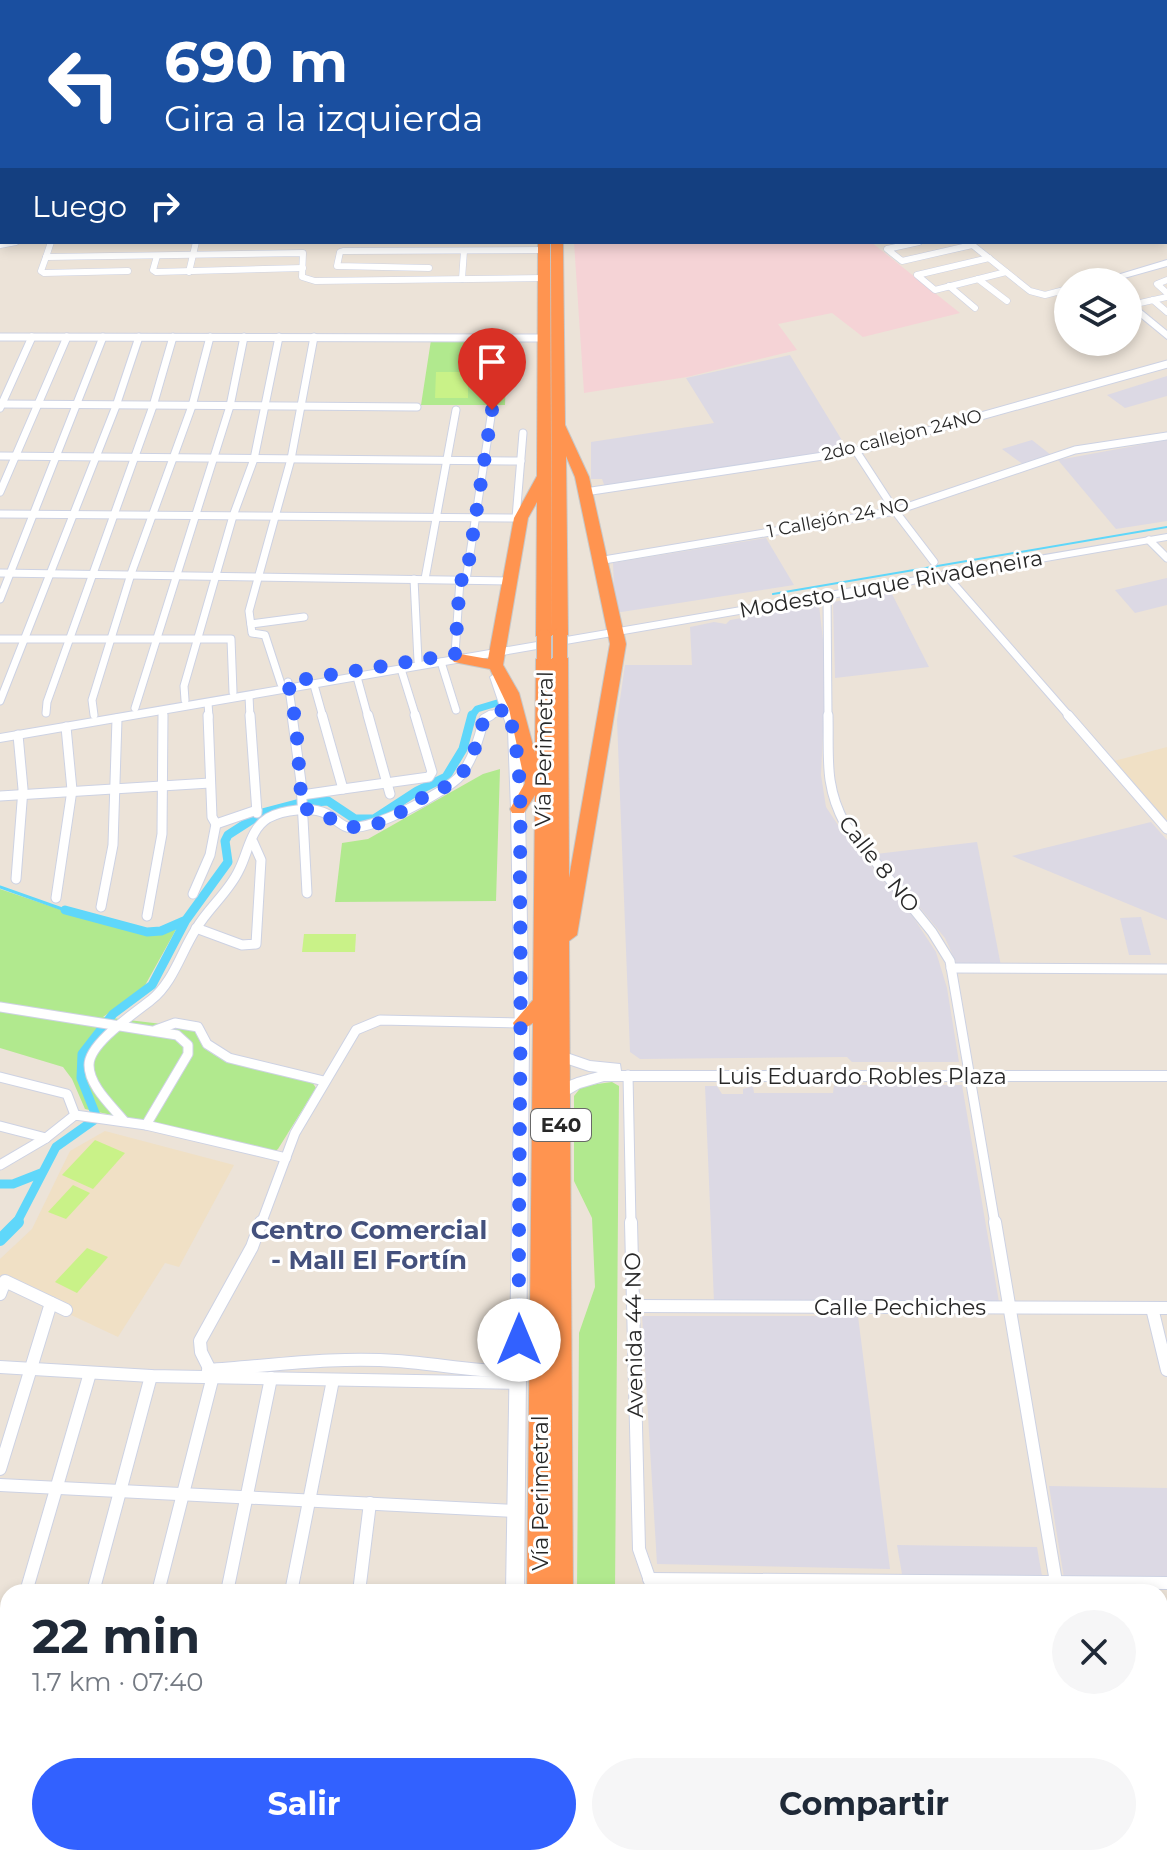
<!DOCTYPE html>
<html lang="es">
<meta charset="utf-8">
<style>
body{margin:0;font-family:Montserrat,sans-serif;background:#f6f6f7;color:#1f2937;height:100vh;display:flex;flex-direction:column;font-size:30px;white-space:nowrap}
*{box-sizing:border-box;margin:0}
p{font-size:26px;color:#747a83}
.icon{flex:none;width:44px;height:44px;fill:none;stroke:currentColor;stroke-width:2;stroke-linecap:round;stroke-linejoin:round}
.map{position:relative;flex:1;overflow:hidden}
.drawer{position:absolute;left:0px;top:1584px;width:1168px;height:282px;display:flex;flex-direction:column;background:#fff;border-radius:24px 24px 0 0;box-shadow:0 4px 12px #0003}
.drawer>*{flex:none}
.top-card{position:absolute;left:0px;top:0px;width:1168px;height:244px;box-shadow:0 4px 12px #0003;background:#1a4fa0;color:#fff;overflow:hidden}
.buttons{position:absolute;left:1054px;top:268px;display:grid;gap:16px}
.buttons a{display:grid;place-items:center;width:88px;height:88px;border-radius:50%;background:#fff;box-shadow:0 4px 12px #0003;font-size:40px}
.pin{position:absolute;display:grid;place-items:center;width:68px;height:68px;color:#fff;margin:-82px -34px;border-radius:50% 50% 50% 0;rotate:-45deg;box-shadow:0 0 8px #0007}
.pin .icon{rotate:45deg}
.me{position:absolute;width:88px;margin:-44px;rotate:0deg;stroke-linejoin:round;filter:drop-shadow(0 0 6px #0008)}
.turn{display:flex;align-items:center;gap:28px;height:168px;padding:0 32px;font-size:36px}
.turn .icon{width:104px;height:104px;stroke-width:2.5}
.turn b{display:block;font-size:56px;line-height:68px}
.then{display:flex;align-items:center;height:76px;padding:0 32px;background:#0003;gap:16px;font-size:30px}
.round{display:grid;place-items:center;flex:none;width:84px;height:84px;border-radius:42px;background:#f6f6f7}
.head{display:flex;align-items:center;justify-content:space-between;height:136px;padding:0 32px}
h1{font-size:48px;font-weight:700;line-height:60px}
.action{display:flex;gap:16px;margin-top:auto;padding:16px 32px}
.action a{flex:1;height:92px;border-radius:48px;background:#3261ff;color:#fff;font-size:32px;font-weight:700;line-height:92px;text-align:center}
.action a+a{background:#f6f6f7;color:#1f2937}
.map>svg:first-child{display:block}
.industrial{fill:#dcd9e4}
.education{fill:#f0e0c5}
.medical{fill:#f5d3d6}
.green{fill:#b1e98e}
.pitch{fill:#c9f288}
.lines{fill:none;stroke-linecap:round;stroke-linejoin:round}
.stream-far1{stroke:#5fd7fa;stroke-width:2}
.stream{stroke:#5fd7fa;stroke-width:3}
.canal-far2{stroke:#5fd7fa;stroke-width:7}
.canal-far1{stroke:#5fd7fa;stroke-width:9}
.canal{stroke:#5fd7fa;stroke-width:12}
.street-far3-casing{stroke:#cdd2e3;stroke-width:7}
.street-far2-casing{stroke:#cdd2e3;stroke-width:9}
.street-far1-casing{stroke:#cdd2e3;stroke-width:11}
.street-casing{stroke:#cdd2e3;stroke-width:14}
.secondary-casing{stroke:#cdd2e3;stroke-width:2}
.highway-casing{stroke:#c7c7c7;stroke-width:2}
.street-far3{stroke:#fff;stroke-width:6}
.street-far2{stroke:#fff;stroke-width:7}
.street-far1{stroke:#fff;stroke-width:9}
.street{stroke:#fff;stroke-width:12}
.secondary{fill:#fff;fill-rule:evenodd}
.highway{fill:#ff9450;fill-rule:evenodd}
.highway-bridge-casing{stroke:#c7c7c7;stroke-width:16;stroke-linecap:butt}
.highway-bridge{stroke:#ff9450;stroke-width:14}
.route{stroke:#3261ff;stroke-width:14;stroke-dasharray:0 25.2}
.labels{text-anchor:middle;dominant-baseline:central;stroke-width:6;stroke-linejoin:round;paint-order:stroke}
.far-street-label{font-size:18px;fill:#282828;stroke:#fff}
.shield{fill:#fff;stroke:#686868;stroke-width:2}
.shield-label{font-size:20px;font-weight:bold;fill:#282828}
.street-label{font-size:22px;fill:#282828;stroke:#fff}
.quarter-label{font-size:26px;font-weight:bold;fill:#44517d;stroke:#fff}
</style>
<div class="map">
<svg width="1167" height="1865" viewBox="0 0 1167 1865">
<rect width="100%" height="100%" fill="#ece3d8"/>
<g class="industrial">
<polygon points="790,355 846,447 835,452 605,487 602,479 591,479 591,442 714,423 686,378"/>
<polygon points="1167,376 1167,396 1125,408 1107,395"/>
<polygon points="1032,440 1051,455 1024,465 1002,449"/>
<polygon points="1167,440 1167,521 1116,529 1058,460"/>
<polygon points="766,538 794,585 615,613 613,563"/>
<polygon points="1167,578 1167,605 1135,613 1115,590"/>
<polygon points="891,592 929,667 835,678 833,602"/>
<polygon points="819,605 826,667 821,775 826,807 842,831 913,917 936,952 947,988 959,1062 852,1062 847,1057 640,1059 630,1052 617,720 625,665 692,665 690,627 714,622 726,624 730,620"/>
<polygon points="1151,822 1167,840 1167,920 1012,856"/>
<polygon points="977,842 1001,966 957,964 945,938 876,854"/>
<polygon points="1141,917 1151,955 1129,955 1120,918"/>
<polygon points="834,1085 962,1085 999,1302 714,1302 705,1086 717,1086 722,1094 743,1094 743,1089 753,1086 754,1093 833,1093"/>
<polygon points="642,1316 858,1316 890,1569 657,1564"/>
<polygon points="1049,1486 1167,1488 1167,1580 1064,1578"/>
<polygon points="897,1545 1037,1547 1042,1576 902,1574"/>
<polygon points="761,1858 1024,1858 1025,1865 763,1865"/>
</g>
<g class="education">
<polygon points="1167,747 1167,822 1114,761"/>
<polygon points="105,1131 234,1165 179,1267 165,1263 118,1337 69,1314 72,1309 0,1276 0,1259 32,1229 70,1151"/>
</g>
<polygon class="medical" points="574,242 871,242 960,313 863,337 832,313 778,324 797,350 687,377 584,393"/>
<g class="green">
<polygon points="431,340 480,341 480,350 507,350 505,405 421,405"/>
<polygon points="500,769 496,901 335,902 342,843 368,839 483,774"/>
<polygon points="0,889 94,921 148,934 178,926 143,989 103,1017 196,1028 204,1048 216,1056 312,1082 316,1088 278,1149 274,1152 85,1109 72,1079 63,1067 0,1048"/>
<polygon points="612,1082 619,1086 615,1592 577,1592 579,1333 595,1287 592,1218 574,1181 574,1096 582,1086"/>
</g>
<g class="pitch">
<polygon points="436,372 468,372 468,398 435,398"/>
<polygon points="304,934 356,934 355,952 302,952"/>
<polygon points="95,1140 125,1153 93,1189 62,1175"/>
<polygon points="73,1185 90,1193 66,1219 48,1212"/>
<polygon points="87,1248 108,1257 77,1293 55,1282"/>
</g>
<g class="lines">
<polyline class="stream-far1" points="773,594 1167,527"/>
<polyline class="stream" points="0,887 65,910"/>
<polyline class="canal-far2" points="471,717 477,709 497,703"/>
<g class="canal-far1">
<polyline points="65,910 147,932 161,931 184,921"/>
<polyline points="0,1184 13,1184 41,1173"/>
<polyline points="16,1224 56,1147 97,1118 81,1078 82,1054 113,1014 152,985 186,920 228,862 225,841 228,835 262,813 300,803 328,801 355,819 374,819 417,791 446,777 463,749 472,715"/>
</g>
<polyline class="canal" points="0,1240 18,1222"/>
<defs>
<g id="street-far3">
<polyline points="0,41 2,38"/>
<polyline points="0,213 2,209"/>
<polyline points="51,242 46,257 303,253 302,277 315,281 544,278"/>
<polyline points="919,242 887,249 902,261 972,245"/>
<polyline points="970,243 1030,291 1045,295 1068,289"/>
<polyline points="0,245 16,242"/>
<polyline points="157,256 153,270 156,272 303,268"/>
<polyline points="46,257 41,271 44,273 128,271"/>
<polyline points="989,258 917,275 935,290 1006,272"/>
<polyline points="429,268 337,266 340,252 343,251 544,250"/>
<polyline points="189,272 196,242"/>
<polyline points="462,279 464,251"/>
<polyline points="978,279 1007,301"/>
<polyline points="1167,280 1157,284 1167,293"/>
<polyline points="949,286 975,308"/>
<polyline points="1153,300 1167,312"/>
<polyline points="1140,303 1167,297"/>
</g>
<g id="street-far2">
<polyline points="0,337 544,338"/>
<polyline points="0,404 417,407"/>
<polyline points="0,408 32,337"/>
<polyline points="856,451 895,511 934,562"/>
<polyline points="0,456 521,461"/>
<polyline points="0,492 67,337"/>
<polyline points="585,492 856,451 1167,364"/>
<polyline points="0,514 521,518"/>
<polyline points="516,518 523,433"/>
<polyline points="1149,540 1167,558"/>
<polyline points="598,561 895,511 1075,450 1167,436"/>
<polyline points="0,573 511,581"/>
<polyline points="945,574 1070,717"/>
<polyline points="414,579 418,661"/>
<polyline points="425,579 456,410"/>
<polyline points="466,580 492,410"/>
<polyline points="827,594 828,717"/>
<polyline points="0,599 103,337"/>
<polyline points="251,624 304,617"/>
<polyline points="0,639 231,639 233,692"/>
<polyline points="455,654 460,580"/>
<polyline points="441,662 456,710"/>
<polyline points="401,669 416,717"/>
<polyline points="357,677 368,717"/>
<polyline points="288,682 293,717"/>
<polyline points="281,684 265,635 252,633 249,611 291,459 314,337"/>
<polyline points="314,685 323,717"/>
<polyline points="249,696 250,717"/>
<polyline points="185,700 184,686 233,516 254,459 279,337"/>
<polyline points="0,701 116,406 139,337"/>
<polyline points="208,703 209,717"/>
<polyline points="135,708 230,406 244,337"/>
<polyline points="46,713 47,702 153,406 173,337"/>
<polyline points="94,715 92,700 131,574 192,406 210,337"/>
<polyline points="163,717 163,711"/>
<polyline points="487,717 507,708"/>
</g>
<g id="street-far1">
<polyline points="208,715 212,817 216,824 257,810"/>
<polyline points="250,715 257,813"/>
<polyline points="292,715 301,782 307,893"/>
<polyline points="322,715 343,789 429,777 432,772 415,715"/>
<polyline points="368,715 390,794"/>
<path d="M828,715c1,43 -4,70 17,109l87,108 18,29 45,263"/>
<polyline points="1068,715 1167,829"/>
<polyline points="302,795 343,789"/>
<polyline points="0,796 210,783"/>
<polyline points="16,879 23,789 18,735"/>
<polyline points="193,894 210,855 216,824"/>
<polyline points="56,898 72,790 66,727"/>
<polyline points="101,907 113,845 117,719"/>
<polyline points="147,916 162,834 163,715"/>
<polyline points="196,928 242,945 256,944 261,860 253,842"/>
<polyline points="951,968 1167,969"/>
<polyline points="0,1007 177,1035 188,1045 188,1054 146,1125"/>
<polyline points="156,1030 175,1023 198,1027 207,1044 229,1058 324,1081"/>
<polyline points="628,1075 631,1224"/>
<polyline points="0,1077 67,1094 75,1115"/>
<path d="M124,1121c-12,-15 -35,-35 -35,-56 0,-22 46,-52 62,-65 22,-17 30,-48 45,-71 12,-21 33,-37 43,-59 9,-17 11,-41 29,-52 15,-8 43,-12 59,-4 6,3 13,11 20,13 24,5 98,-34 114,-52 12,-16 18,-37 23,-56l7,-4"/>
<polyline points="0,1126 46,1138"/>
<polyline points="0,1165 46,1138 75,1115 146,1125 286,1158"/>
<polyline points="261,1224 295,1133 356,1030 380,1020 522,1023"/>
</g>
<g id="street">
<polyline points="631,1222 639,1549 654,1592"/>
<polyline points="995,1222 1056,1582"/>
<polyline points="0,1294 5,1281 66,1310"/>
<polyline points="634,1306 1167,1308"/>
<polyline points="1152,1308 1167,1370"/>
<polyline points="0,1367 151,1376 519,1383"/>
<path d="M208,1370c62,-4 127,-14 189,-9 41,3 81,11 122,11"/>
<polyline points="0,1469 51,1303"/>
<polyline points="0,1485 517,1511"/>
<polyline points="649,1579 1167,1583"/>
<polyline points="26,1592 90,1373"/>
<polyline points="93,1592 151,1376"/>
<polyline points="158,1592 213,1376 201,1352 200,1341 252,1247 261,1222"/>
<polyline points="227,1592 271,1378"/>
<polyline points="291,1592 333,1380"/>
<polyline points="359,1592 370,1503"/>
<polyline points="0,1617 8,1618"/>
<polyline points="0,1679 8,1651"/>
<polyline points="0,1762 8,1762"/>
<polyline points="750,1858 752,1865"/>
<polyline points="22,1865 24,1858"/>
<polyline points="94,1865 96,1858"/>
<polyline points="165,1865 167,1858"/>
<polyline points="239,1865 241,1858"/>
<polyline points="312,1865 313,1858"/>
<polyline points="385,1865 387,1858"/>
</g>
<g id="secondary">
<rect x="1166" y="85" width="1" height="6"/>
<rect x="0" y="179" width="2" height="6"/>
<polygon points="1167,260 1167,266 1110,282 1094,282"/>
<polygon points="1128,299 1167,331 1167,339 1128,307"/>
<polygon points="1167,534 1167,540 0,742 0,734"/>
<polygon points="496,673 502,677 520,730 525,809 529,1039 524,1592 506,1592 515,1039 511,809 508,730 490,677"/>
<path d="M561,1051l29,10 30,3 1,7h546v10h-563l-24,7 -19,11 -5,-2 -3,-4c12,-14 29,-16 45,-21l-9,-1 -33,-11 -2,-4 2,-4z"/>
<polygon points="478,1858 498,1858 497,1865 477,1865"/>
</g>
<g id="highway">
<polygon points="538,242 550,242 552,636 544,641 536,636 537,502 528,518 503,665 519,693 535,753 536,659 544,654 552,659 552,816 552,658 560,653 568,658 569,878 610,644 575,477 566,456 568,635 560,640 552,635 551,242 563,242 565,425 589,477 626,644 577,935 569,941 573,1592 527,1592 533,1023 522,1030 515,1028 513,1023 533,1000 535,795 524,813 512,813 510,809 525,783 509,709 490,669 454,662 452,659 460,654 488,659 514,518 537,476"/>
<rect x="520" y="1858" width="26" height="7"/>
<rect x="546" y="1858" width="26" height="7"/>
</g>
</defs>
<use href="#street-far3" class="street-far3-casing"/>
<use href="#street-far2" class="street-far2-casing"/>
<use href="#street-far1" class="street-far1-casing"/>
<use href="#street" class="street-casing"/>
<use href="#secondary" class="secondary-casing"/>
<use href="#highway" class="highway-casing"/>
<use href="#street-far3" class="street-far3"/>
<use href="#street-far2" class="street-far2"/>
<use href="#street-far1" class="street-far1"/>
<use href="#street" class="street"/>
<use href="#secondary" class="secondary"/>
<use href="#highway" class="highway"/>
<defs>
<g id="highway-bridge">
<polyline points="560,635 560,658"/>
<polyline points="544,636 544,659"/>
</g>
</defs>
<use href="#highway-bridge" class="highway-bridge-casing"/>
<use href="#highway-bridge" class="highway-bridge"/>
</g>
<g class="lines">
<path class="route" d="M492,410l-26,170h-6l-5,74 -167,28 8,42 6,85c23,0 33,18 52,18 28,1 46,-15 68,-29 12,-8 28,-10 38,-22 13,-16 18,-37 24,-57l23,-11c19,59 12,127 13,188 2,148 -2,296 -1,444"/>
</g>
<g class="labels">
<g class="far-street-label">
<text transform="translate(902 435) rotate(-14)">2do callejon 24NO</text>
<text transform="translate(838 518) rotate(-11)">1 Callejón 24 NO</text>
</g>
<rect class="shield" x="531" y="1109" width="60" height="32" rx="6"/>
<g class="shield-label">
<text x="561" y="1125">E40</text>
</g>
<g class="street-label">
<text transform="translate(891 584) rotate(-10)">Modesto Luque Rivadeneira</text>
<text transform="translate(544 749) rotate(-89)">Vía Perimetral</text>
<text transform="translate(879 864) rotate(52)">Calle 8 NO</text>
<text x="862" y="1076">Luis Eduardo Robles Plaza</text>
<text x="900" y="1307">Calle Pechiches</text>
<text transform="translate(634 1335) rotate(-91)">Avenida 44 NO</text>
<text transform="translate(540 1493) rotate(-90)">Vía Perimetral</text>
</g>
<g class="quarter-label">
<text x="369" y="1230">Centro Comercial<tspan x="369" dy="30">- Mall El Fortín</tspan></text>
</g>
</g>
</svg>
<div class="buttons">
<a><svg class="icon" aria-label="layers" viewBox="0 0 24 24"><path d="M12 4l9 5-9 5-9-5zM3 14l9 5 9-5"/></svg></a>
</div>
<div class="pin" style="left:492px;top:410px;background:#d93025"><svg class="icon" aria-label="arrive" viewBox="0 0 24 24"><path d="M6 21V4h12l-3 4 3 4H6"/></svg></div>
<svg class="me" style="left:519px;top:1340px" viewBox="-20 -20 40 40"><circle r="19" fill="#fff"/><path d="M0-13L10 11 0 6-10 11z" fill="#3261ff"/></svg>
<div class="top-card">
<div class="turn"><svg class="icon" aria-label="left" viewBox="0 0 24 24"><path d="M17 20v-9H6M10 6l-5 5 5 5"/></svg><div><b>690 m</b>Gira a la izquierda</div></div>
<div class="then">Luego<svg class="icon" aria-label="right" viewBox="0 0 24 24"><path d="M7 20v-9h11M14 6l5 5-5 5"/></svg></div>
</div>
<section class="drawer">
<div class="head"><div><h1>22 min</h1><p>1.7 km · 07:40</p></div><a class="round"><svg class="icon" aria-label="close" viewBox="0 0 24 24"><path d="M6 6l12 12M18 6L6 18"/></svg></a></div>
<div class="action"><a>Salir</a><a>Compartir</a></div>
</section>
</div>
